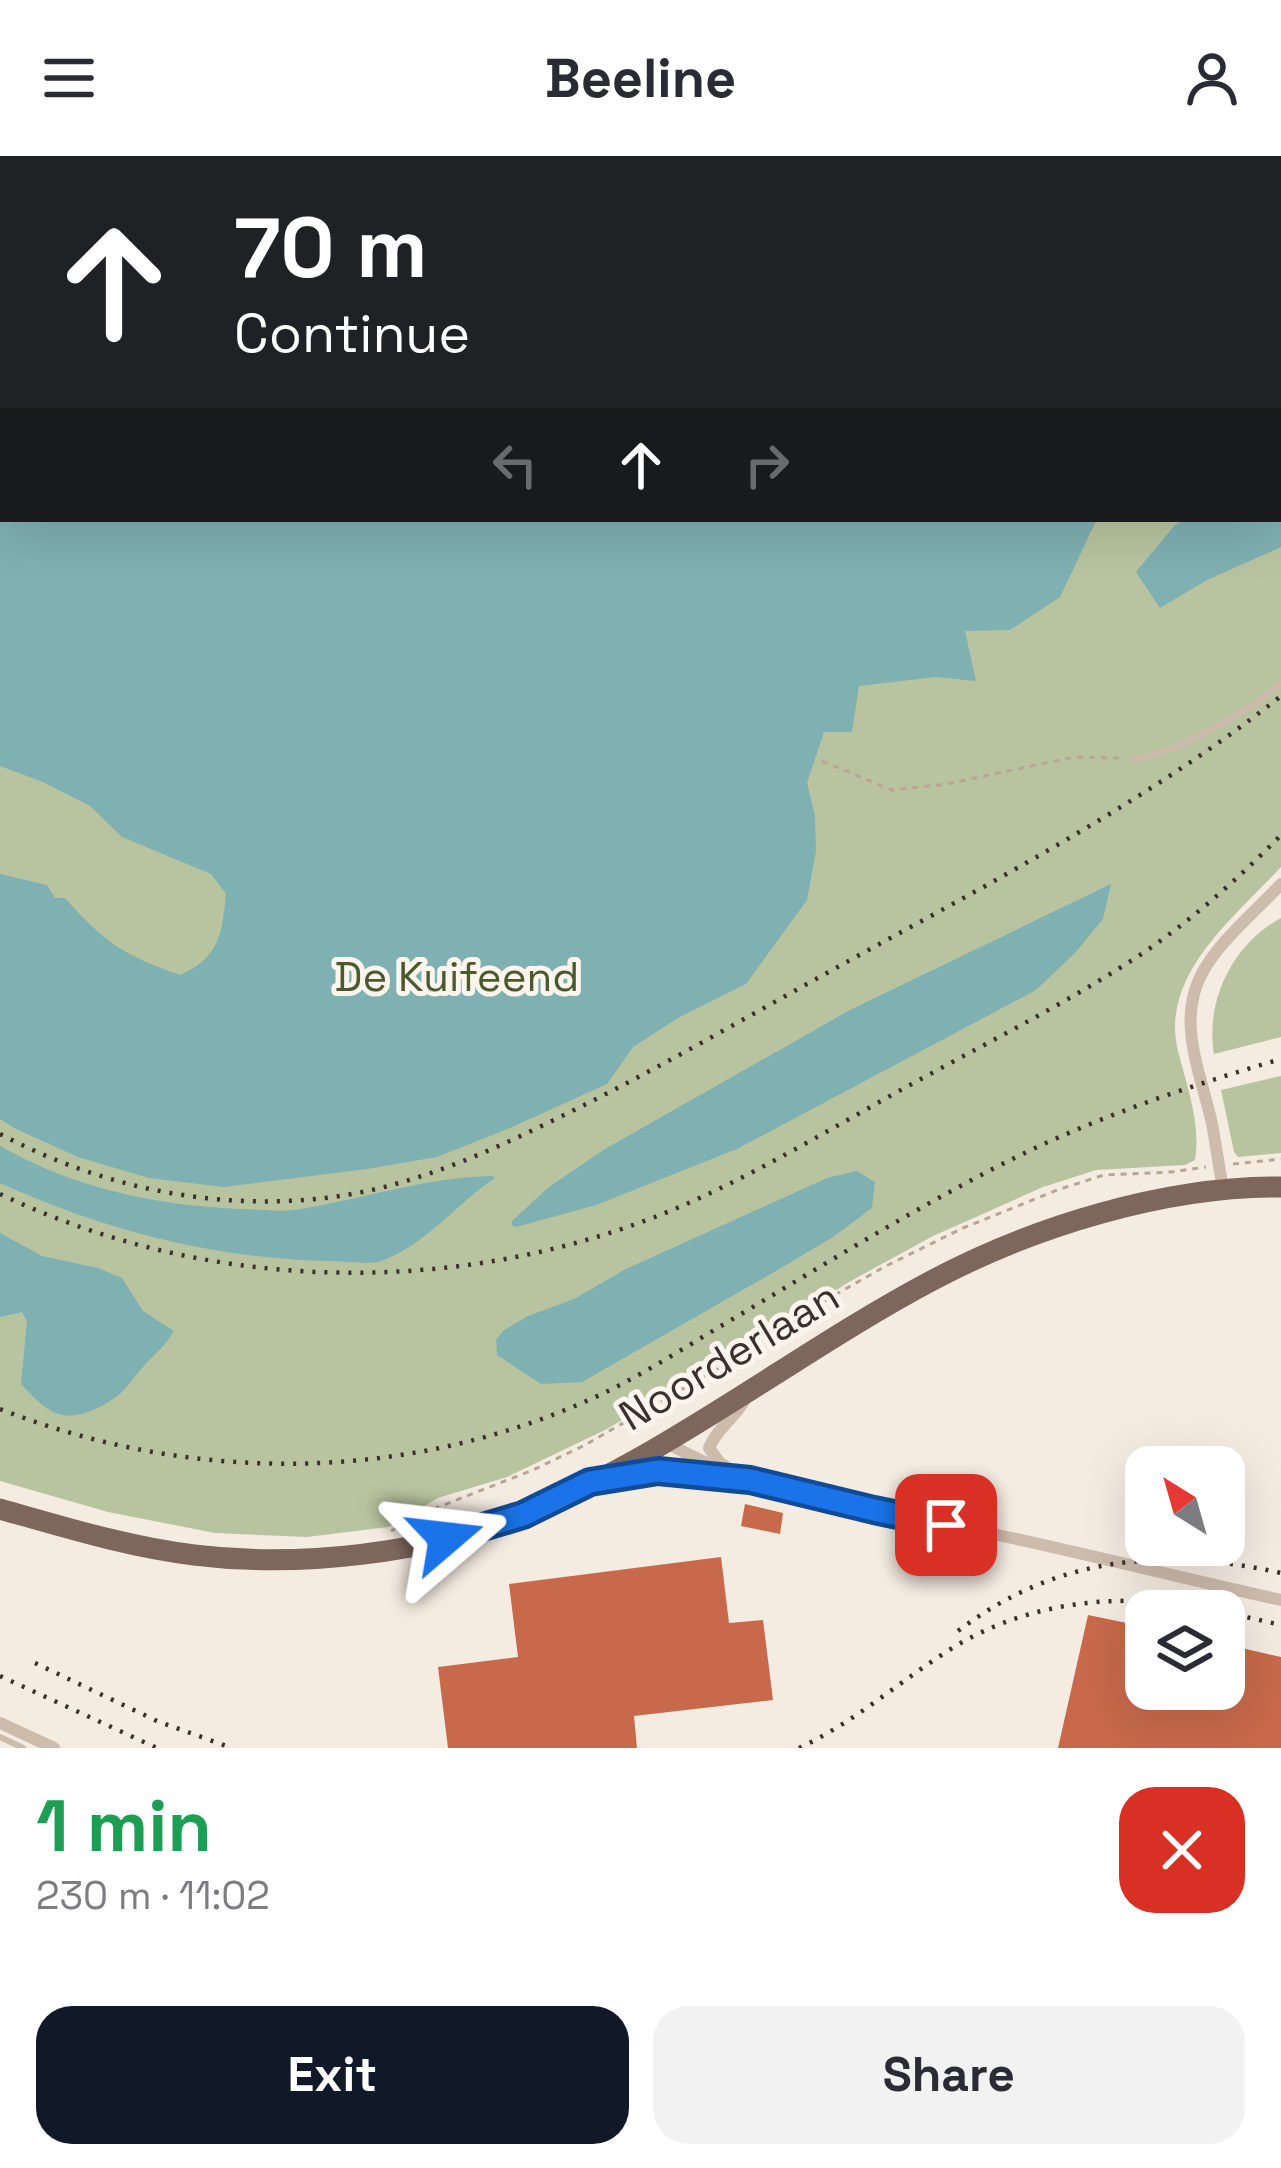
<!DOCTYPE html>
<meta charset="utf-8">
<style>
body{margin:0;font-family:"Space Grotesk",sans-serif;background:#f2f2f3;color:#2b2b33;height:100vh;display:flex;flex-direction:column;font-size:45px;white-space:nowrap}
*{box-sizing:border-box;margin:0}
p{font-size:39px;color:#7c7c81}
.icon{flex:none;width:66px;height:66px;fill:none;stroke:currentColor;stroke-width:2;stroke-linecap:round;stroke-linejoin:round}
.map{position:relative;height:1592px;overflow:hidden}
.drawer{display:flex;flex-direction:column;background:#fff;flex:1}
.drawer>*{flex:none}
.top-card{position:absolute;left:0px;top:0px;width:1281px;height:366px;box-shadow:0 12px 48px #0002;background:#202124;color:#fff;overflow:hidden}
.needle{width:78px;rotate:323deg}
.tools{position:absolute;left:1125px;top:1290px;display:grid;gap:24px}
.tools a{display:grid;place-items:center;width:120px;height:120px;border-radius:24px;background:#fff;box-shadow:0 12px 48px #0002;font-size:60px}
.pin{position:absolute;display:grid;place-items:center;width:102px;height:102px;color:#fff;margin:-51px;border-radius:24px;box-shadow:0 6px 18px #0006}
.me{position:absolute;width:132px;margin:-66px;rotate:73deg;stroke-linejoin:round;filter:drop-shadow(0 0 9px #0008)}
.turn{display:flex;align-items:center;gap:42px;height:252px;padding:0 36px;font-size:54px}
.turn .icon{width:156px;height:156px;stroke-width:2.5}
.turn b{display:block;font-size:84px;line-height:102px}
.lanes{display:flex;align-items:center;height:114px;padding:0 36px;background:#0003;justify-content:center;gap:60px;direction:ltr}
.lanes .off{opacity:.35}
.round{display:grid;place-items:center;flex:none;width:126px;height:126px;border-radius:36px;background:#f2f2f3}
.headline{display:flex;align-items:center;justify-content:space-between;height:204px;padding:0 36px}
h1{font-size:72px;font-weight:600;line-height:90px;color:#1e9e55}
.button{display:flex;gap:24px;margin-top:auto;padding:24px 36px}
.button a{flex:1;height:138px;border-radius:36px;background:#111827;color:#fff;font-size:48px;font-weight:600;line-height:138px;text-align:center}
.button a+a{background:#f2f2f3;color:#2b2b33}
header{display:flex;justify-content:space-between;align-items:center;height:156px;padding:0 36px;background:#fff;font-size:54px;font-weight:600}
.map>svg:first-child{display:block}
.green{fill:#b8c4a0;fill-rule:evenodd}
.water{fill:#7fb0b2}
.building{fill:#c8694b}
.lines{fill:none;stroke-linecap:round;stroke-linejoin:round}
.path{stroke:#b9a596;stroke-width:3;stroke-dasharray:6 6;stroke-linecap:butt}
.service{stroke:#cdbbac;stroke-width:6}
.minor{stroke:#cdbbac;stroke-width:12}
.primary{stroke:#7d675c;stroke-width:21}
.rail{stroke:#3b302b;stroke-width:4.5;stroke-dasharray:3 9;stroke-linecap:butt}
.route-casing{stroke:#114b97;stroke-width:30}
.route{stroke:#1a73e8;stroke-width:21}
.labels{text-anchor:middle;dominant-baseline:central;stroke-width:10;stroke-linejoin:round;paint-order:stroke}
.park-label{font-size:42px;fill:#4a5a2e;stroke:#fbf5ee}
.street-label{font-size:42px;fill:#3b302b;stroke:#fbf5ee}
</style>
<header><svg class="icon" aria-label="menu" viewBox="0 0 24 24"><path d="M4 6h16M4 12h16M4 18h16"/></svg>Beeline<svg class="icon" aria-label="person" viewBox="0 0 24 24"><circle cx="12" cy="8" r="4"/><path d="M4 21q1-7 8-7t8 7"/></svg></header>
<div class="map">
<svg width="1281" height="1592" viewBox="0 0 1281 1592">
<rect width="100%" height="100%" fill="#f4ebe1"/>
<g class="green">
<path d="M0,0h1281v711c-46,50 -122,108 -103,184 9,36 23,72 17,109l-10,5 -89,5 -53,17 -110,49 -84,46 -105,66 -137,81 -100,48 -69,21 -50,29 -81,10 -92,-4 -107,-21 -108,-31zM3,3h1275v360h-1275z"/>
<path d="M1281,762v119l-67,17c-9,-54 19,-110 67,-136z"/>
<polygon points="1281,920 1281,997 1238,1001 1234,996 1221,934"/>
</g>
<g class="water">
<path d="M0,0h1281v144l-3,4v-145h-1275v360h1094l-37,78 -50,33 -45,1 11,50 -40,-4 -77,9 -7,46h-28l-17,51 8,33 1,35 -9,49 -61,84 -68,34 -45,29 -26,37 -97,44 -73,29 -70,12 -143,18 -75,-9 -71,-21 -62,-28 -16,-10v-245l47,11 8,13h10c39,44 60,58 115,77 40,-18 42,-41 46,-81l-15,-20 -89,-37 -32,-31 -47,-24 -43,-16z"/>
<polygon points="1281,283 1281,391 1207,424 1160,452 1136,416 1175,369 1185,363 1278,363 1278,284"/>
<polygon points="1111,728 1103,763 1075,797 1036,834 737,993 596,1049 516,1071 512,1069 512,1065 549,1031 605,993 850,854"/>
<path d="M0,990c73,42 155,59 238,63 18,0 38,3 56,1 66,-10 132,-33 199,-34l2,2c-38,25 -66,64 -111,82 -14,6 -38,1 -54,1 -115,-2 -226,-31 -330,-78z"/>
<polygon points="857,1015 875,1026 872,1052 833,1081 776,1115 582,1226 541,1228 497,1199 496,1184 504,1174 528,1160 574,1143 626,1113 827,1022"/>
<path d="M0,1077l42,23 56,12 24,10 21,33 31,20c-9,16 -20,23 -31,36 -7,7 -12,15 -18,22 -9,9 -20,16 -32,21 -34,15 -49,-2 -72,-26l6,-63 -5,-9 -22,5z"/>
</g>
<g class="building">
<polygon points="745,1348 783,1357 780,1378 741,1370"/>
<polygon points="721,1401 729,1467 763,1464 773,1544 634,1560 637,1592 448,1592 438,1511 518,1501 509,1428"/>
<polygon points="1088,1459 1146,1471 1146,1533 1224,1533 1224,1488 1281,1501 1281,1592 1058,1592"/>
</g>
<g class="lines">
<g class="path">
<polyline points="822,605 892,634 947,628 1074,601 1121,602"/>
<polyline points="1233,1008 1281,1003"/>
<polyline points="391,1375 436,1352 533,1314 585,1289 770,1183 826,1144 884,1111 963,1072 1057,1034 1104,1019 1171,1016 1206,1011"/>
</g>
<g class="service">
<path d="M1134,604c45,-9 113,-47 147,-77"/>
<polyline points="0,1581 23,1592"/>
</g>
<g class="minor">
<path d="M1223,1033c-4,-22 -7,-44 -11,-65 -11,-52 -38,-105 -7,-156 19,-31 51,-57 76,-84"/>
<path d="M666,1286c91,55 215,68 318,90 99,21 198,46 297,68"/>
<path d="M728,1312l-8,-5 -11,-15c8,-20 25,-29 35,-47"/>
<polyline points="608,1325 658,1315 731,1322"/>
<polyline points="0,1567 54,1592"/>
</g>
<path class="primary" d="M0,1353c64,18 128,38 194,46 104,13 232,-1 330,-41 146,-59 271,-161 409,-234 102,-54 233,-94 348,-93"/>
<g class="rail">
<path d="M0,978c103,54 217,78 333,63 81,-11 156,-45 229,-81 90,-44 176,-94 263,-142 155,-86 317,-168 456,-278"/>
<path d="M0,1038c204,97 444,104 655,23 92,-36 179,-91 266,-138 75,-41 151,-79 222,-126 50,-34 96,-75 138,-118"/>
<path d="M0,1253c192,75 403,74 591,-10 47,-21 91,-50 135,-76 86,-51 171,-104 259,-150 94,-50 194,-84 296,-114"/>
<polyline points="1224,1456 1281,1469"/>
<path d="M958,1475c98,-75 206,-84 323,-58"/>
<polyline points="35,1507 157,1565 232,1592"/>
<polyline points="0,1520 157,1592"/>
<path d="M799,1592c52,-24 94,-61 141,-92 82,-56 183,-66 278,-45"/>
</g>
</g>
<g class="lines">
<defs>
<polyline id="route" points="446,1382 523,1359 590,1326 658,1315 750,1324 874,1354 946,1369"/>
</defs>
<use href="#route" class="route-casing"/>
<use href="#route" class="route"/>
</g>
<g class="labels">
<g class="park-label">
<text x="457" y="820">De Kuifeend</text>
</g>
<g class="street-label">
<text transform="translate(729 1200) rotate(-31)">Noorderlaan</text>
</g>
</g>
</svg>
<div class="tools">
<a><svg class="needle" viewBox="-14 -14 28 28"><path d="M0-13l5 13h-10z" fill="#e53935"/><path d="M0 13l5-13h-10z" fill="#7c7c81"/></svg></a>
<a><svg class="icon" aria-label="layers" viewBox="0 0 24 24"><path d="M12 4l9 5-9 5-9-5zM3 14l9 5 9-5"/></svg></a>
</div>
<div class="pin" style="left:946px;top:1369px;background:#d93025"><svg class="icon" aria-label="arrive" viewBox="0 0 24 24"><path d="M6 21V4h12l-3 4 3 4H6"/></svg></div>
<svg class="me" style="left:446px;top:1382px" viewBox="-20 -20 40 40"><path d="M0-17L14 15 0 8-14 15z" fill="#1a73e8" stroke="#fff" stroke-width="4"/></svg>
<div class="top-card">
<div class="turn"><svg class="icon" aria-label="ahead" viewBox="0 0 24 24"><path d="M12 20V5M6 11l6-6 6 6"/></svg><div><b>70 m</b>Continue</div></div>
<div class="lanes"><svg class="icon off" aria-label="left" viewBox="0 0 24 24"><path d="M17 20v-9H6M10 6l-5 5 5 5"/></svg><svg class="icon" aria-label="ahead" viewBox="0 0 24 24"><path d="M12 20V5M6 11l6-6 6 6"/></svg><svg class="icon off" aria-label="right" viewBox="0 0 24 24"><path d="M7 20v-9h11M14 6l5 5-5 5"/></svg></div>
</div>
</div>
<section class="drawer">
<div class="headline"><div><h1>1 min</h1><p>230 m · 11:02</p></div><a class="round" style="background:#d93025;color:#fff"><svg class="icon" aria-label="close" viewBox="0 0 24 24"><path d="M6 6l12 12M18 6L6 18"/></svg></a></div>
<div class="button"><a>Exit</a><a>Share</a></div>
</section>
